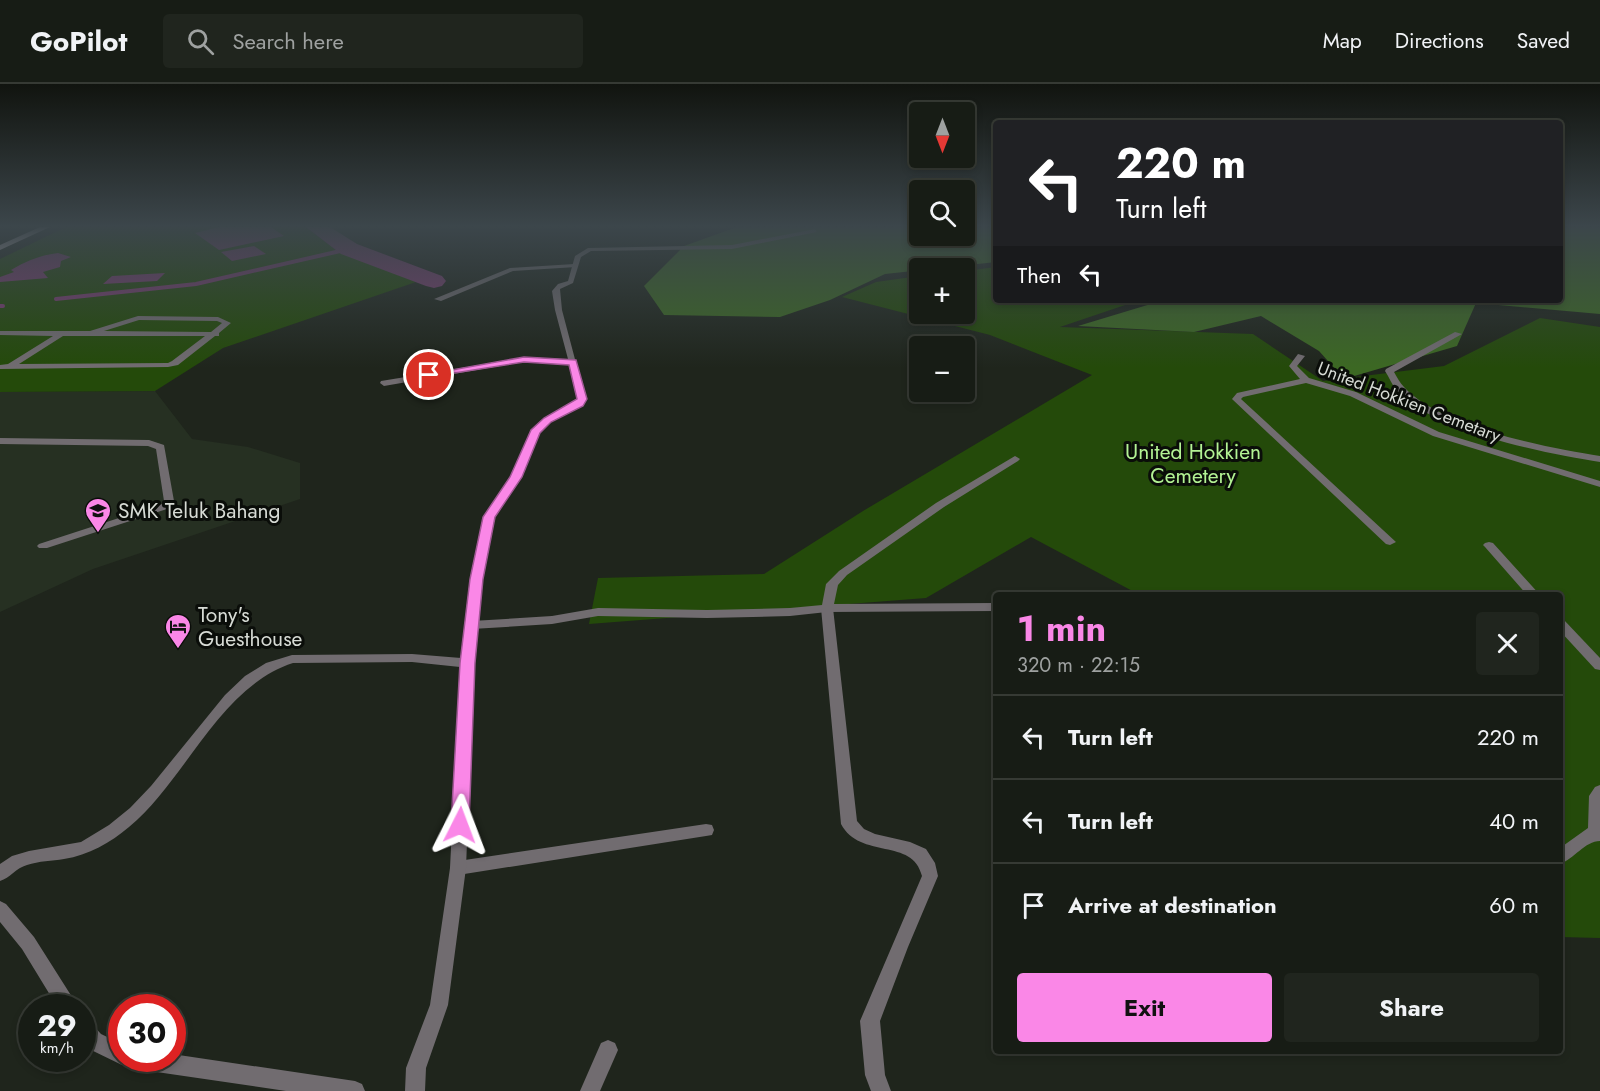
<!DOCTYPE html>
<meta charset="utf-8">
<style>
body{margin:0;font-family:Jost,sans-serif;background:#20251e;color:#f1f3f6;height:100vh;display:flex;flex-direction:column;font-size:22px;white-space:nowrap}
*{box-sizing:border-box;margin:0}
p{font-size:20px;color:#9ea1a0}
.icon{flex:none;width:33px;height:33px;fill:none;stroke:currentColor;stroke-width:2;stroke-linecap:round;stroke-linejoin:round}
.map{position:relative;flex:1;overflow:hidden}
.drawer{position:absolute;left:993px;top:508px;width:570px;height:462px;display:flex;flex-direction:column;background:#171c15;border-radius:6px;box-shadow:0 3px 9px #0003,0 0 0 2px #363a34}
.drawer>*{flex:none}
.banner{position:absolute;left:993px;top:36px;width:570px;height:183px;border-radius:6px;box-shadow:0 3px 9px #0003,0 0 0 2px #363a34;background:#202124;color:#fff;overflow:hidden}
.needle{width:39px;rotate:180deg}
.buttons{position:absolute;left:909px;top:18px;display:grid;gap:12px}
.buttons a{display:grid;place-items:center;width:66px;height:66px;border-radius:6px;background:#171c15;box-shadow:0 3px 9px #0003,0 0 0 2px #363a34;font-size:30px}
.speed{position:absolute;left:18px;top:910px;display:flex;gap:12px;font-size:30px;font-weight:700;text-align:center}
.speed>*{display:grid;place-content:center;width:78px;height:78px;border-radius:50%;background:#171c15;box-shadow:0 3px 9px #0003,0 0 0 2px #363a34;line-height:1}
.speed small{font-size:15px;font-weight:400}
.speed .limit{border:9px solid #d22;background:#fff;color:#111}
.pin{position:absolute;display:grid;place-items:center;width:51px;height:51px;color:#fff;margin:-26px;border:3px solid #fff;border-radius:50%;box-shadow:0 2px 6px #0007}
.me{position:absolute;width:66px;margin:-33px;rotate:3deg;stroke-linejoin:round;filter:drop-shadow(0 0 4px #0008)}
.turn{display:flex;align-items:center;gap:21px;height:126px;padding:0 24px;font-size:27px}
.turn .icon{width:78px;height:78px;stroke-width:2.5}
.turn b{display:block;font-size:42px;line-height:51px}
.then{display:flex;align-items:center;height:57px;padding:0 24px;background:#0003;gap:12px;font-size:22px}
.round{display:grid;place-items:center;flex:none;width:63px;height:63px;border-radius:6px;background:#20251e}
.head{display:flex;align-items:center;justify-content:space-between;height:102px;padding:0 24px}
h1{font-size:36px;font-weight:700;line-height:45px;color:#fa87e7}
.cta{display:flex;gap:12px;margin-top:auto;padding:12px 24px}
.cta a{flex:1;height:69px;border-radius:6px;background:#fa87e7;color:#111;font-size:24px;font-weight:700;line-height:69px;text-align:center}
.cta a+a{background:#20251e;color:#f1f3f6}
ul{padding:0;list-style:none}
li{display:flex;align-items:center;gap:18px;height:84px;padding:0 24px;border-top:2px solid #363a34}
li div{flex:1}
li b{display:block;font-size:22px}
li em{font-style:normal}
header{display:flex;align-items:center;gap:36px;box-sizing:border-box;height:84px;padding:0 30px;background:#171c15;border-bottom:2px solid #363a34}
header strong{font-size:28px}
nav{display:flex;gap:33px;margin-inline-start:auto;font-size:21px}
.search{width:420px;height:54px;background:#20251e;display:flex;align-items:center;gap:15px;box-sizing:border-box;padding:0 21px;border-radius:6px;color:#9ea1a0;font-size:22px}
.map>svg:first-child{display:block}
.built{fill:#263022}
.green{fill:#244a0a}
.forest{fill:#3c6823}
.water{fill:#7c3e72}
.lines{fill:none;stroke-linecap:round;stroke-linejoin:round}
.stream{stroke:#7c3e72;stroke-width:4}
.river{fill:#7c3e72;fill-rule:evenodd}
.lane{fill:#716c70;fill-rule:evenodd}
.street{fill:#716c70;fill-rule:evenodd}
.primary{fill:#c1b7bf;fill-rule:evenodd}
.route{fill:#fa87e7;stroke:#a25896;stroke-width:1.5}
.labels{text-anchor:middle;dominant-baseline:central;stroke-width:6;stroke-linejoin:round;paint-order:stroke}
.far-street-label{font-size:18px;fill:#d7dbd5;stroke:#0a0d09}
.park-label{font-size:21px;fill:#b3f394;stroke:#0a0d09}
.poi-label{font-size:21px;fill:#d7dbd5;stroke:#0a0d09;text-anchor:start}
</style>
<header>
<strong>GoPilot</strong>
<div class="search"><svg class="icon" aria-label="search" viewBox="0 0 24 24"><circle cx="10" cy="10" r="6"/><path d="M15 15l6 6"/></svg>Search here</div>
<nav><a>Map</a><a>Directions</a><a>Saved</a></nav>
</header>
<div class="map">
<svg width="1600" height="1007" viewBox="0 0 1600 1007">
<rect width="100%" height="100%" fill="#1f251c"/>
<polygon class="built" points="155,307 192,355 248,363 300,379 300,415 93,485 0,528 0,308"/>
<g class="green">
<polygon points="66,143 305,143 335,165 416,198 223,264 155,307 0,308 0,175"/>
<polygon points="996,183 996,216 1140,216 1060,243 1253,250 1323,297 1444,282 1540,234 1600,243 1600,854 1560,853 1560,512 1140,511 1031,453 926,514 589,540 598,494 764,490 863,427 1092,291 990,251 842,213 876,198 919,192 920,230 964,230 965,187"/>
</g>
<g class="forest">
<polygon points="737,143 919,143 920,152 964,152 965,143 996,143 996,178 885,190 830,216 780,233 664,231 644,202 684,162"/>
<polygon points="1560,143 1600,143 1600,230 1476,219 1457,262 1344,295 1319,267 1261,232 1194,248 1078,242 1164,216 1560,216"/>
</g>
<g class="water">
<polygon points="219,143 271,143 284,152 219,166 195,149"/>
<polygon points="254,162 266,170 232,177 221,168"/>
<path d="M58,169l13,4 -10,4 -1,6 -17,5 5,6 -48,4v-5l14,-5 -3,-2c15,-9 30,-15 47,-17z"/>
<polygon points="165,189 157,197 103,200 112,192"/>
</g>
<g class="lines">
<g class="stream">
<polyline points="56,215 196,200 349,165"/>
<polyline points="0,222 3,222"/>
</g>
<polygon class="river" points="306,143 330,143 357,160 442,192 446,197 442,202 434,204 426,202 341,170"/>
<g class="lane">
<polygon points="574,180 577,182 576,183 513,187 441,217 434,215 510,184"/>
<path d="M138,232l80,1 13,6 -12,10v3h-4l-37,29 -10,2 -168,2v-4l8,-1 45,-28 -53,-1v-4h90zM139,236l78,1 5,2 -11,9 -107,-1zM63,252h142l-33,25 -4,2 -149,1z"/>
<path d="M1455,248l7,2 -68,38c3,5 6,11 10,15 36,40 144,61 196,69v6c-53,-8 -167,-31 -203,-71 -5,-6 -8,-14 -12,-20l1,-2z"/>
<polygon points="1298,270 1305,272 1297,282 1309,294 1356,308 1439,348 1600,397 1600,403 1433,352 1350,312 1306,299 1243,313 1241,315 1396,458 1390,461 1386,460 1232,315 1237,309 1300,295 1289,282"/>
<polygon points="0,354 149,356 164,361 174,417 170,424 47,464 39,464 37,462 39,460 162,420 164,417 156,365 148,362 0,360"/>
<polygon points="1015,372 1020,375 1018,377 944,423 847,491 838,501 834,520 996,519 996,527 827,528 790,532 707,534 598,532 552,540 472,545 466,541 472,537 552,532 598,524 707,526 790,524 822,521 826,500 839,487 936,419"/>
<polygon points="1489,458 1493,459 1541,512 1528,512 1485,463 1483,461 1485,459"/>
<polygon points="1560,535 1564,536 1600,574 1600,586 1595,585 1560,547"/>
<path d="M1600,701v56c-15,0 -26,18 -40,23v-16l28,-20 1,-32 6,-9z"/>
<polygon points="706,740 712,741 714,746 712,751 706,752 458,791 452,789 450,784 452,779 458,777"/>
<polygon points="608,956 615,959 618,966 600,1007 580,1007 601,959"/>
</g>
<g class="street">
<path d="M815,145l2,3 -85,17 -141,2 -10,6 -8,26 -13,6 2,21 24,91 -35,21 -12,11 -14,36 -31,48 -12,62 -8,84 -8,205 -18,137 -22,63 -1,23h-20l1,-23 24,-63 20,-137 10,-201 -48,-5 -119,1c-74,24 -107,117 -164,164 -19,16 -40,28 -65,32 -12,2 -25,2 -37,6 -11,3 -17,13 -27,16v-17l12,-8 17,-5 52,-9 28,-17 21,-17 21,-22 74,-91 20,-19 21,-13 26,-8 120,-1 49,4 9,-79 14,-62 31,-48 17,-39 13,-12 32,-18 -8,-36 -46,-2 -139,24 -4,-3 1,-2 142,-23 45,1 -13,-49 -3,-19 6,-7 10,-3 7,-25 13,-8 144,-3z"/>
<path d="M827,520l6,4 24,213 7,8 11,5 35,8 16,7 9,14 3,13 -30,71 -28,74 5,54 6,16h-20l-6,-16 -5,-54 62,-145c-9,-39 -62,-16 -81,-52l-20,-216z"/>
<polygon points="0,817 6,820 34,853 79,924 58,924 22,865 0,838"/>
<polygon points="82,935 89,937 101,950 122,960 122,975 172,975 172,970 355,997 362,1000 365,1007 286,1007 136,985 129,982 128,979 122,981 87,964 82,959"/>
</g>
<polygon class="primary" points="40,143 50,143 0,166 0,161"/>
</g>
<linearGradient id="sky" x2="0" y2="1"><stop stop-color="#11140f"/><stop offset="0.5" stop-color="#3c464b"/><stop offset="1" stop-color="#3c464b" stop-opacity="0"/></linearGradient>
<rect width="1600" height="284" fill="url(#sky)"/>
<polygon class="route" points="524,273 576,276 587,315 583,322 551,338 540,349 522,393 495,433 483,495 475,579 469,741 467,746 460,748 454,746 451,741 460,579 470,495 483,433 510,393 531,346 544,334 577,315 569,281 524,278 429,293 424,291"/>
<defs>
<symbol id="school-pin" viewBox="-11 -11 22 30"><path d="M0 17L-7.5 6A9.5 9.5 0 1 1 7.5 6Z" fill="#fa87e7" stroke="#0a0d09"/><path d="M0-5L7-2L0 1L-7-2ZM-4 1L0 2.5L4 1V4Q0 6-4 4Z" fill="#111"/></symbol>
<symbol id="hotel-pin" viewBox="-11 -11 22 30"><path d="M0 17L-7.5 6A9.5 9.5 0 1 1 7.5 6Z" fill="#fa87e7" stroke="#0a0d09"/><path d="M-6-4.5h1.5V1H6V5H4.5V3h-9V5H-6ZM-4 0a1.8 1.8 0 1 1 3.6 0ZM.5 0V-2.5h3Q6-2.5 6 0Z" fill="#111"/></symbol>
</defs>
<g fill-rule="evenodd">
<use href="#school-pin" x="83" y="412" width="30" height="40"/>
<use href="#hotel-pin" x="163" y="528" width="30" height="40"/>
</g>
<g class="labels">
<g class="far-street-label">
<text transform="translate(1409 318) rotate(21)">United Hokkien Cemetary</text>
</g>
<g class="park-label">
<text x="1193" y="368">United Hokkien<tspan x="1193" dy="24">Cemetery</tspan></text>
</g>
<g class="poi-label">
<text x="118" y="427">SMK Teluk Bahang</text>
<text x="198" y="531">Tony's<tspan x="198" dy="24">Guesthouse</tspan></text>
</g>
</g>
</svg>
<div class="buttons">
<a><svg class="needle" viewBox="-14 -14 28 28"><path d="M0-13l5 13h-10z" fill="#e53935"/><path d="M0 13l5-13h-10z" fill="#9ea1a0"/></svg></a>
<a><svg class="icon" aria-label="search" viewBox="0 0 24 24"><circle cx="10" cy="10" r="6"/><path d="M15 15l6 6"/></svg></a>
<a>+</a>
<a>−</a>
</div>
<div class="speed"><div>29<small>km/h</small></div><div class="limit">30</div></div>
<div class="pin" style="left:429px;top:291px;background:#d93025"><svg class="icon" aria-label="arrive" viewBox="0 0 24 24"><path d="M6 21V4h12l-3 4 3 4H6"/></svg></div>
<svg class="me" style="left:460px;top:741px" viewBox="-20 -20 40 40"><path d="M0-17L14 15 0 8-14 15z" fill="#fa87e7" stroke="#fff" stroke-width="4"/></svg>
<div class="banner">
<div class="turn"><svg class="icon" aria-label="left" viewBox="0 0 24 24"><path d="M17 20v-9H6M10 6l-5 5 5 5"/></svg><div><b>220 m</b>Turn left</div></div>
<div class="then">Then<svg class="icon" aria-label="left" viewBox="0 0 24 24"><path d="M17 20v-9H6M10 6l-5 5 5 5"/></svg></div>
</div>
<section class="drawer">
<div class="head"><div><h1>1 min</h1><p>320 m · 22:15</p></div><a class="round"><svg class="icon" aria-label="close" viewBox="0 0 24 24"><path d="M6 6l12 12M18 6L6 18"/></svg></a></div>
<ul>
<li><svg class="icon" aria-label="left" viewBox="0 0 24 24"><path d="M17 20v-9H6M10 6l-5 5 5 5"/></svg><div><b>Turn left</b></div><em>220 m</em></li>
<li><svg class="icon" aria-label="left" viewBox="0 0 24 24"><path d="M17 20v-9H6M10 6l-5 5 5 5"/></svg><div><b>Turn left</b></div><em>40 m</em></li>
<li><svg class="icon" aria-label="arrive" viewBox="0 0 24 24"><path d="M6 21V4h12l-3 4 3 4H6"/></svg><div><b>Arrive at destination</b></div><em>60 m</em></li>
</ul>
<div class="cta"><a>Exit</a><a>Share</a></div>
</section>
</div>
